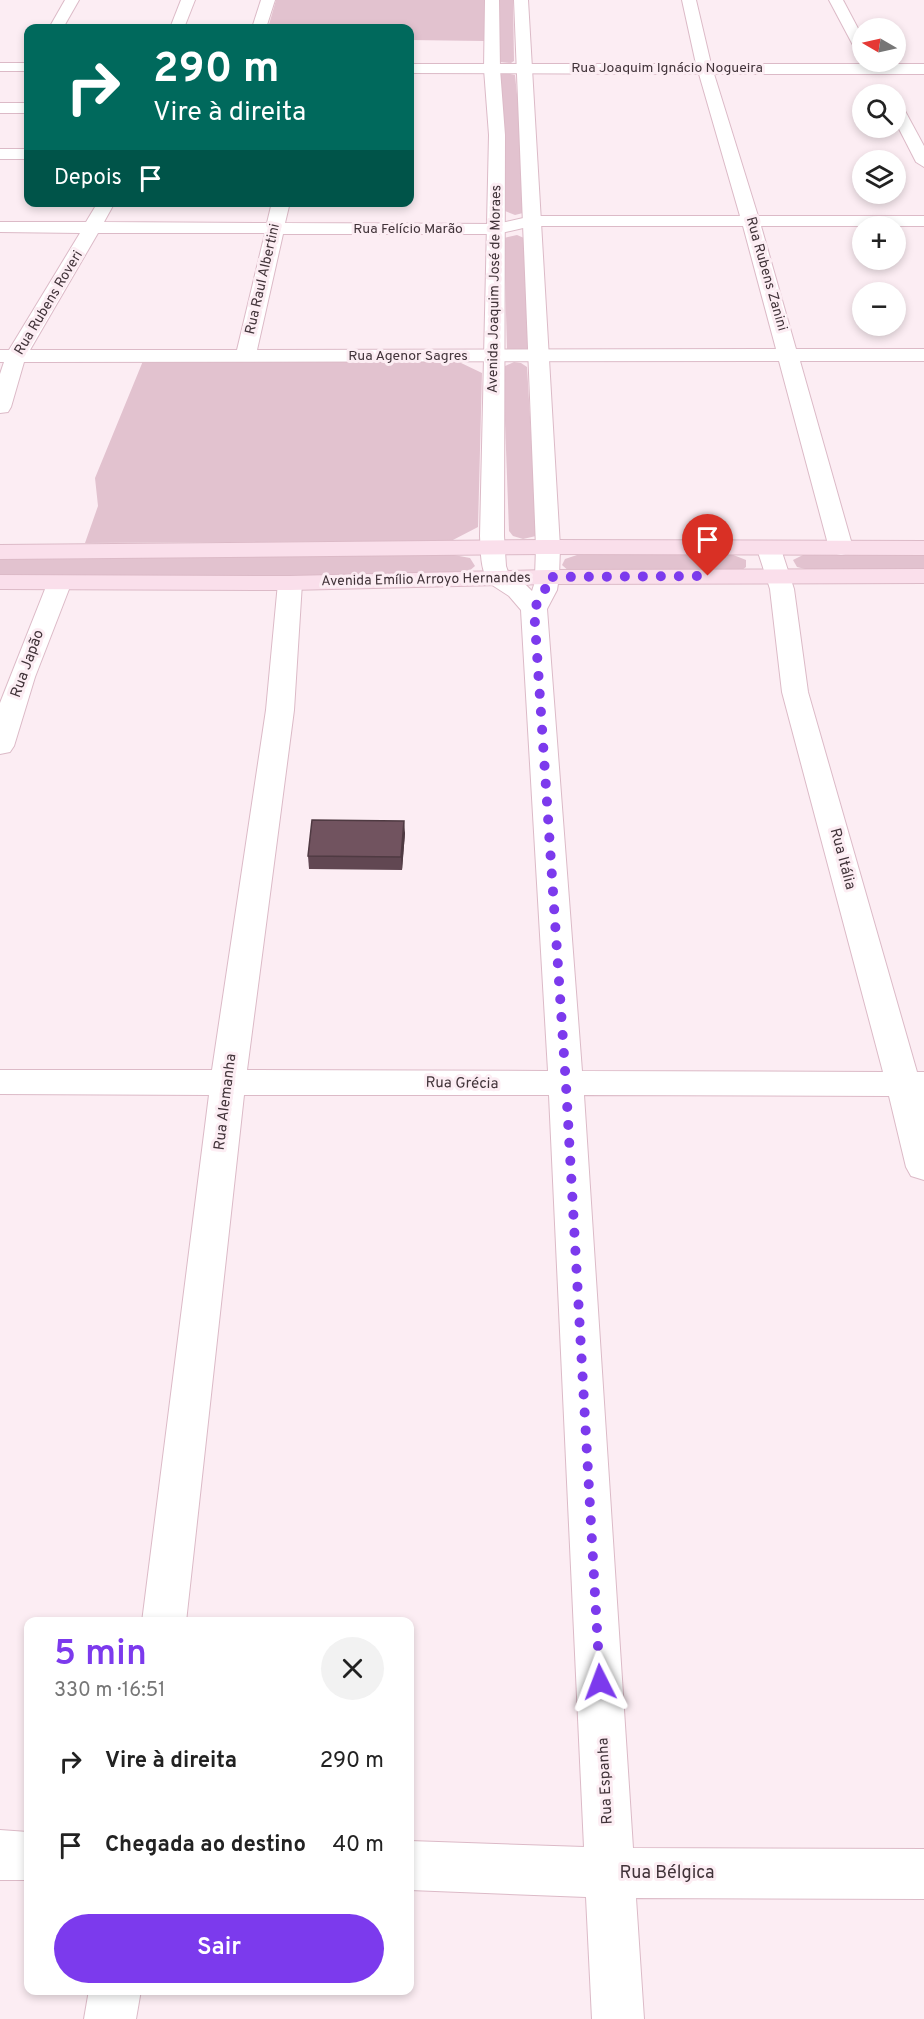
<!DOCTYPE html>
<html lang="pt">
<meta charset="utf-8">
<style>
body{margin:0;font-family:Overpass,sans-serif;background:#f2f2f2;color:#222;height:100vh;display:flex;flex-direction:column;font-size:22px;white-space:nowrap}
*{box-sizing:border-box;margin:0}
p{font-size:20px;color:#767676}
.icon{flex:none;width:33px;height:33px;fill:none;stroke:currentColor;stroke-width:2;stroke-linecap:round;stroke-linejoin:round}
.map{position:relative;flex:1;overflow:hidden}
.panel{position:absolute;left:24px;top:1617px;width:390px;height:378px;display:flex;flex-direction:column;background:#fff;border-radius:12px;box-shadow:0 3px 9px #0003}
.panel>*{flex:none}
.guide{position:absolute;left:24px;top:24px;width:390px;height:183px;border-radius:12px;box-shadow:0 3px 9px #0003;background:#00695c;color:#fff;overflow:hidden}
.needle{width:39px;rotate:279deg}
.buttons{position:absolute;left:852px;top:18px;display:grid;gap:12px}
.buttons a{display:grid;place-items:center;width:54px;height:54px;border-radius:50%;background:#fff;box-shadow:0 3px 9px #0003;font-size:30px}
.pin{position:absolute;display:grid;place-items:center;width:51px;height:51px;color:#fff;margin:-62px -26px;border-radius:50% 50% 50% 0;rotate:-45deg;box-shadow:0 0 6px #0007}
.pin .icon{rotate:45deg}
.me{position:absolute;width:66px;margin:-33px;rotate:357deg;stroke-linejoin:round;filter:drop-shadow(0 0 4px #0008)}
.turn{display:flex;align-items:center;gap:21px;height:126px;padding:0 30px;font-size:27px}
.turn .icon{width:78px;height:78px;stroke-width:2.5}
.turn b{display:block;font-size:42px;line-height:51px}
.then{display:flex;align-items:center;height:57px;padding:0 30px;background:#0003;gap:12px;font-size:22px}
.round{display:grid;place-items:center;flex:none;width:63px;height:63px;border-radius:32px;background:#f2f2f2}
.head{display:flex;align-items:center;justify-content:space-between;height:102px;padding:0 30px}
h1{font-size:36px;font-weight:600;line-height:45px;color:#7c3aed}
.primary-button{display:flex;gap:12px;margin-top:auto;padding:12px 30px}
.primary-button a{flex:1;height:69px;border-radius:36px;background:#7c3aed;color:#fff;font-size:24px;font-weight:600;line-height:69px;text-align:center}
ul{padding:0;list-style:none}
li{display:flex;align-items:center;gap:18px;height:84px;padding:0 30px}
li div{flex:1}
li b{display:block;font-size:22px}
li em{font-style:normal}
.map>svg:first-child{display:block}
.green{fill:#e2c2cf}
.lines{fill:none;stroke-linecap:round;stroke-linejoin:round}
.minor-casing{stroke:#dcbac7;stroke-width:2}
.tertiary-casing{stroke:#dcbac7;stroke-width:2}
.secondary-casing{stroke:#dcbac7;stroke-width:2}
.minor{fill:#fff;fill-rule:evenodd}
.tertiary{fill:#fff;fill-rule:evenodd}
.secondary{fill:#fadfeb;fill-rule:evenodd}
.wall{fill:#614752}
.shaded-wall{fill:#4f3a42}
.building{fill:#71535f;stroke:#4f3a42;stroke-width:1.5}
.route{stroke:#7c3aed;stroke-width:10;stroke-dasharray:0 18}
.labels{text-anchor:middle;dominant-baseline:central;stroke-width:6;stroke-linejoin:round;paint-order:stroke}
.far-street-label{font-size:14px;fill:#413339;stroke:#fcedf3}
.street-label{font-size:15px;fill:#413339;stroke:#fcedf3}
.near-street-label{font-size:18px;fill:#413339;stroke:#fcedf3}
</style>
<div class="map">
<svg width="924" height="2019" viewBox="0 0 924 2019">
<rect width="100%" height="100%" fill="#fcedf3"/>
<g class="green">
<polygon points="276,0 484,0 484,41 410,40 410,28 268,28"/>
<polygon points="499,0 513,0 514,61 511,63 499,62"/>
<polygon points="505,73 515,75 521,134 523,213 515,215 505,211 504,135 499,75"/>
<polygon points="517,235 524,238 528,350 507,350 504,238"/>
<polygon points="143,361 459,362 482,373 478,527 451,541 85,543 98,506 95,478"/>
<polygon points="514,362 521,363 527,367 537,532 536,536 523,539 513,536 509,531 503,367"/>
<polygon points="924,553 924,570 813,571 797,567 793,560 803,555"/>
<polygon points="731,554 746,560 746,567 742,570 570,572 562,565 565,559 577,555"/>
<polygon points="454,555 470,558 475,566 468,572 290,577 0,577 0,558"/>
</g>
<g class="lines">
<defs>
<g id="minor">
<polygon points="65,0 79,0 63,28 49,28"/>
<polygon points="181,0 195,0 184,28 170,28"/>
<polygon points="261,0 275,0 266,28 252,28"/>
<path d="M682,0h14l15,64h213v10h-210l44,142h166v10h-163l35,123h128v12h-124l53,187 -3,5 -9,2 -9,-2 -3,-5 -50,-187 -755,1 -13,45 -3,5 -8,1v-39l4,-12h-4v-12h9l71,-117 -80,-1v-10h86l12,-20h17l-11,20 163,1 5,-21h18l-5,21 212,1 35,-8h208l-41,-142 -289,-1v-9h286zM532,226h211l33,123 -519,1 26,-116h214zM98,233h167l-28,117h-207z"/>
<polygon points="829,0 843,0 862,36 862,53 855,49"/>
<rect x="0" y="63" width="28" height="8"/>
<rect x="0" y="103" width="28" height="10"/>
<polygon points="896,104 904,109 924,146 924,167 916,162 896,123"/>
<rect x="0" y="149" width="28" height="10"/>
<path d="M769,542l9,2 3,5 13,40 14,103 109,380h7v108l-13,-4 -5,-9 -17,-71 -305,-1 49,753 291,1v50l-288,-1 8,121h-52l-6,-122 -176,-7v-49l174,6 -35,-752h-305l-58,527h-44l67,-527 -209,-1v-24h212l54,-360 12,-127 3,-5 9,-2 9,2 3,5 -8,127 -47,360 301,1 -27,-461 -12,-14 -20,-13 -3,-5 3,-5c16,-4 32,6 43,18l6,-19 9,-2 9,2 3,5 -2,13 -10,19 35,462 301,1 -101,-380 -12,-103 -13,-40 3,-5z"/>
<polygon points="59,577 68,579 71,584 35,677 14,746 10,752 0,754 0,703 47,584 50,579"/>
<polygon points="0,1830 28,1832 28,1880 0,1880"/>
<polygon points="89,1990 141,1990 136,2019 84,2019"/>
</g>
<g id="tertiary">
<path d="M485,0h14l1,69 5,66 -1,401 2,30 4,12 -3,5 -9,2 -9,-2c-9,-14 -8,-31 -9,-47l9,-401 -5,-66z"/>
<polygon points="514,0 528,0 560,547 559,577 556,582 547,584 538,582 535,577 536,547"/>
</g>
<g id="secondary">
<polygon points="548,540 924,541 924,555 548,554 0,559 0,545"/>
<polygon points="924,569 924,583 547,584 290,590 0,589 0,575 290,576 547,570"/>
</g>
</defs>
<use href="#minor" class="minor-casing"/>
<use href="#tertiary" class="tertiary-casing"/>
<use href="#secondary" class="secondary-casing"/>
<use href="#minor" class="minor"/>
<use href="#tertiary" class="tertiary"/>
<use href="#secondary" class="secondary"/>
</g>
<polygon class="wall" points="405,833 402,870 309,869 308,856"/>
<polygon class="shaded-wall" points="404,821 405,833 402,870 401,857"/>
<polygon class="building" points="312,820 404,821 401,857 308,856"/>
<g class="lines">
<polyline class="route" points="600,1682 566,1085 534,609 545,590 547,577 708,576"/>
</g>
<g class="labels">
<g class="far-street-label">
<text x="667" y="68">Rua Joaquim Ignácio Nogueira</text>
<text x="408" y="229">Rua Felício Marão</text>
<text transform="translate(766 274) rotate(74)">Rua Rubens Zanini</text>
<text transform="translate(263 279) rotate(-77)">Rua Raul Albertini</text>
<text transform="translate(495 289) rotate(-89)">Avenida Joaquim José de Moraes</text>
<text transform="translate(49 303) rotate(-59)">Rua Rubens Roveri</text>
<text x="408" y="356">Rua Agenor Sagres</text>
<text transform="translate(426 580) rotate(-1)">Avenida Emílio Arroyo Hernandes</text>
</g>
<g class="street-label">
<text transform="translate(28 664) rotate(-70)">Rua Japão</text>
<text transform="translate(842 859) rotate(75)">Rua Itália</text>
<text transform="translate(462 1084) rotate(1)">Rua Grécia</text>
<text transform="translate(226 1102) rotate(-83)">Rua Alemanha</text>
<text transform="translate(606 1781) rotate(-93)">Rua Espanha</text>
</g>
<g class="near-street-label">
<text x="667" y="1873">Rua Bélgica</text>
</g>
</g>
</svg>
<div class="buttons">
<a><svg class="needle" viewBox="-14 -14 28 28"><path d="M0-13l5 13h-10z" fill="#e53935"/><path d="M0 13l5-13h-10z" fill="#767676"/></svg></a>
<a><svg class="icon" aria-label="search" viewBox="0 0 24 24"><circle cx="10" cy="10" r="6"/><path d="M15 15l6 6"/></svg></a>
<a><svg class="icon" aria-label="layers" viewBox="0 0 24 24"><path d="M12 4l9 5-9 5-9-5zM3 14l9 5 9-5"/></svg></a>
<a>+</a>
<a>−</a>
</div>
<div class="pin" style="left:708px;top:576px;background:#d93025"><svg class="icon" aria-label="arrive" viewBox="0 0 24 24"><path d="M6 21V4h12l-3 4 3 4H6"/></svg></div>
<svg class="me" style="left:600px;top:1682px" viewBox="-20 -20 40 40"><path d="M0-17L14 15 0 8-14 15z" fill="#7c3aed" stroke="#fff" stroke-width="4"/></svg>
<div class="guide">
<div class="turn"><svg class="icon" aria-label="right" viewBox="0 0 24 24"><path d="M7 20v-9h11M14 6l5 5-5 5"/></svg><div><b>290 m</b>Vire à direita</div></div>
<div class="then">Depois<svg class="icon" aria-label="arrive" viewBox="0 0 24 24"><path d="M6 21V4h12l-3 4 3 4H6"/></svg></div>
</div>
<section class="panel">
<div class="head"><div><h1>5 min</h1><p>330 m · 16:51</p></div><a class="round"><svg class="icon" aria-label="close" viewBox="0 0 24 24"><path d="M6 6l12 12M18 6L6 18"/></svg></a></div>
<ul>
<li><svg class="icon" aria-label="right" viewBox="0 0 24 24"><path d="M7 20v-9h11M14 6l5 5-5 5"/></svg><div><b>Vire à direita</b></div><em>290 m</em></li>
<li><svg class="icon" aria-label="arrive" viewBox="0 0 24 24"><path d="M6 21V4h12l-3 4 3 4H6"/></svg><div><b>Chegada ao destino</b></div><em>40 m</em></li>
</ul>
<div class="primary-button"><a>Sair</a></div>
</section>
</div>
